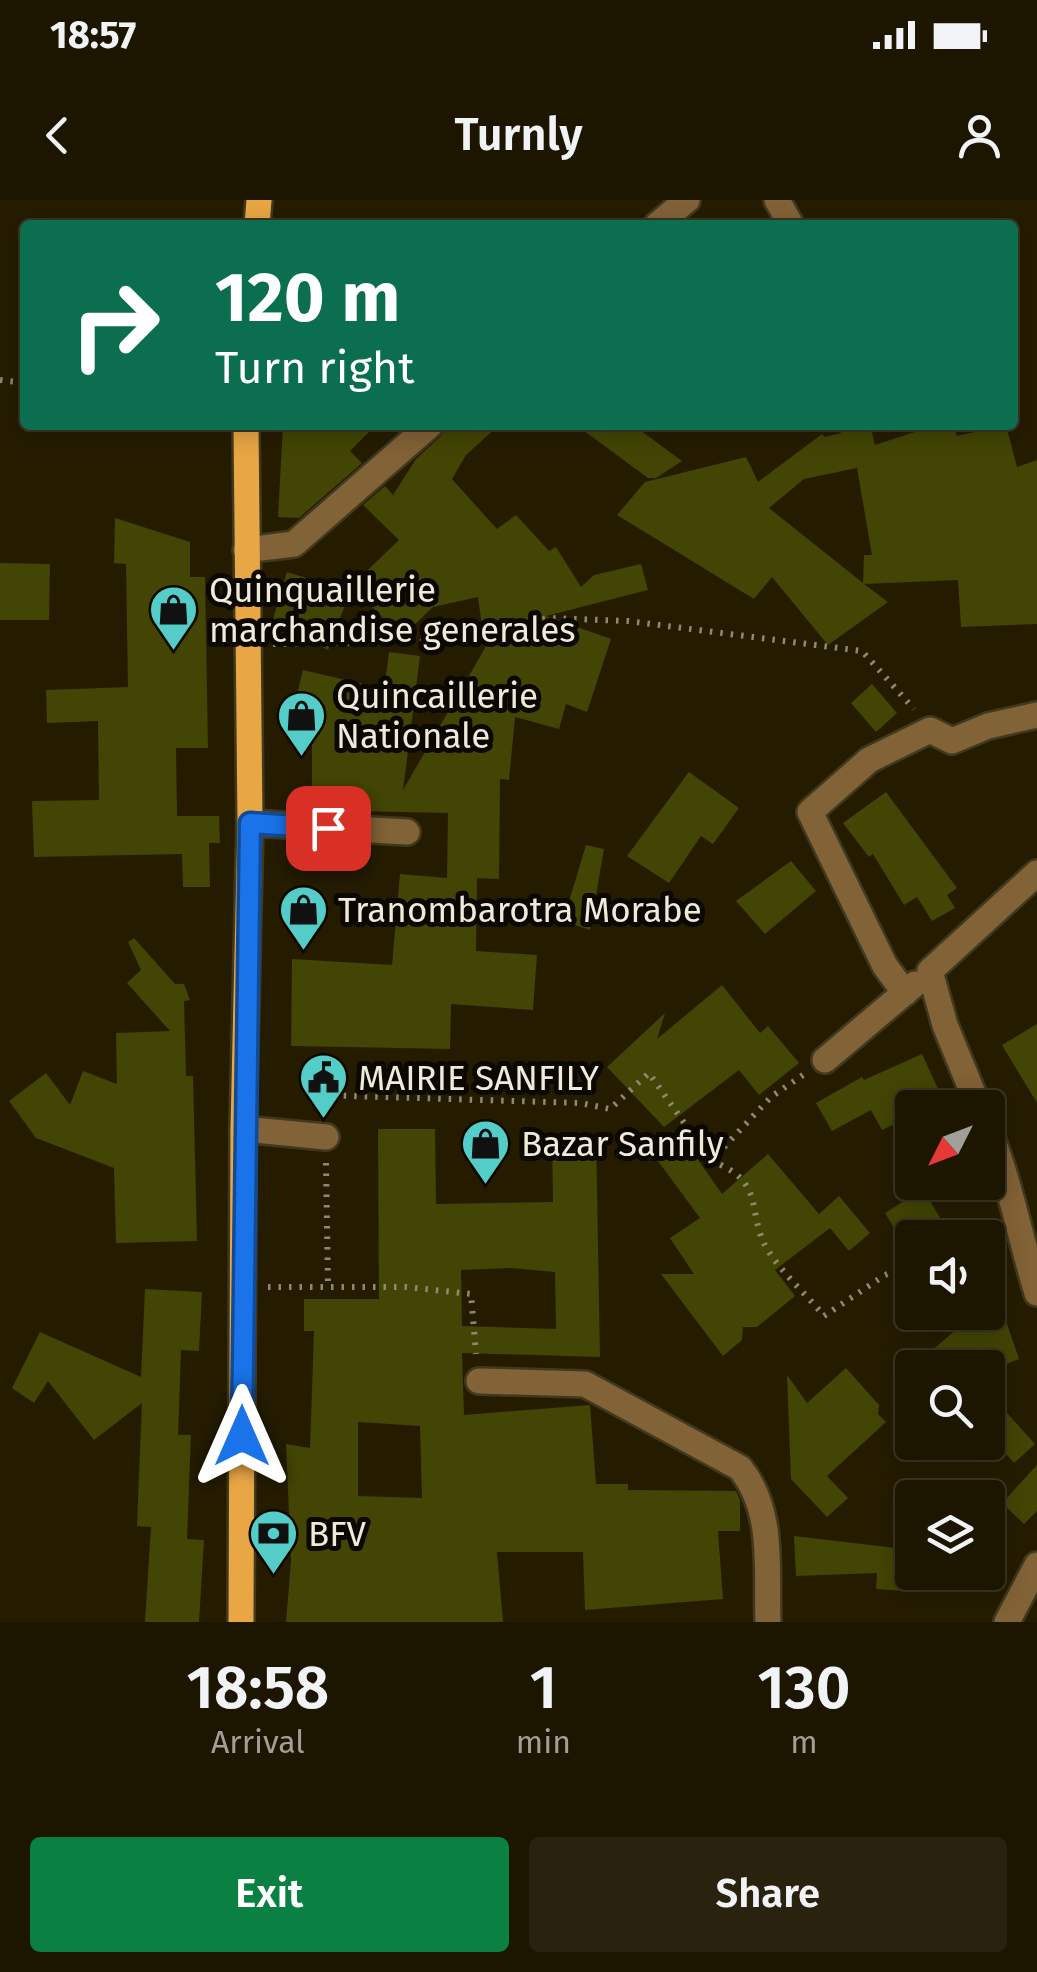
<!DOCTYPE html>
<style>
body{margin:0;font-family:"Fira Sans",sans-serif;background:#29220f;color:#f1f3f6;height:100vh;display:flex;flex-direction:column;font-size:38px;white-space:nowrap}
*{box-sizing:border-box;margin:0}
p{font-size:32px;color:#a09f99}
.icon{flex:none;width:55px;height:55px;fill:none;stroke:currentColor;stroke-width:2;stroke-linecap:round;stroke-linejoin:round}
.map{position:relative;height:1422px;overflow:hidden}
.side{display:flex;flex-direction:column;background:#1c1500;flex:1}
.side>*{flex:none}
.top-card{position:absolute;left:20px;top:20px;width:998px;height:210px;border-radius:10px;box-shadow:0 5px 25px #0003,0 0 0 2px #3a3422;background:#0b6e4f;color:#fff;overflow:hidden}
.needle{width:65px;rotate:228deg}
.buttons{position:absolute;left:895px;top:890px;display:grid;gap:20px}
.buttons a{display:grid;place-items:center;width:110px;height:110px;border-radius:10px;background:#1c1500;box-shadow:0 5px 25px #0003,0 0 0 2px #3a3422;font-size:50px}
.pin{position:absolute;display:grid;place-items:center;width:85px;height:85px;color:#fff;margin:-42px;border-radius:20px;box-shadow:0 5px 15px #0006}
.me{position:absolute;width:110px;margin:-55px;rotate:0deg;stroke-linejoin:round;filter:drop-shadow(0 0 8px #0008)}
.turn{display:flex;align-items:center;gap:35px;height:210px;padding:0 30px;font-size:45px}
.turn .icon{width:130px;height:130px;stroke-width:2.5}
.turn b{display:block;font-size:70px;line-height:85px}
.eta{display:flex;justify-content:space-evenly;align-items:center;height:170px;text-align:center}
.eta b{font-size:60px;font-weight:600;line-height:70px}
.primary-button{display:flex;gap:20px;margin-top:auto;padding:20px 30px}
.primary-button a{flex:1;height:115px;border-radius:10px;background:#0b8043;color:#fff;font-size:40px;font-weight:600;line-height:115px;text-align:center}
.primary-button a+a{background:#29220f;color:#f1f3f6}
.status{display:flex;justify-content:space-between;align-items:center;height:70px;padding:0 50px;background:#1c1500;direction:ltr}
.status svg{height:28px;fill:currentColor}
header{display:flex;justify-content:space-between;align-items:center;height:130px;padding:0 30px;background:#1c1500;font-size:45px;font-weight:600}
.map>svg:first-child{display:block}
.building{fill:#424504;fill-rule:evenodd}
.lines{fill:none;stroke-linecap:round;stroke-linejoin:round}
.minor-casing{stroke:#41391e;stroke-width:30}
.major-casing{stroke:#41391e;stroke-width:30}
.path{stroke:#8f8872;stroke-width:6;stroke-dasharray:2.5 8;stroke-linecap:butt}
.minor{stroke:#826237;stroke-width:25}
.major{stroke:#e9a644;stroke-width:25}
.route-casing{stroke:#114b97;stroke-width:25}
.route{stroke:#1a73e8;stroke-width:18}
.labels{text-anchor:middle;dominant-baseline:central;stroke-width:10;stroke-linejoin:round;paint-order:stroke}
.poi-label{font-size:35px;fill:#efead9;stroke:#0b0701;text-anchor:start}
</style>
<div class="status"><b>18:57</b><svg viewBox="0 0 49 12"><path d="M0 12V9h3v3zM5 12V6h3v6zM10 12V3h3v9zM15 12V0h3v12zM26 1h20v11H26zM47 4h2v5h-2z"/></svg></div>
<header><svg class="icon" aria-label="back" viewBox="0 0 24 24"><path d="M15 5l-7 7 7 7"/></svg>Turnly<svg class="icon" aria-label="person" viewBox="0 0 24 24"><circle cx="12" cy="8" r="4"/><path d="M4 21q1-7 8-7t8 7"/></svg></header>
<div class="map">
<svg width="1037" height="1422" viewBox="0 0 1037 1422">
<rect width="100%" height="100%" fill="#251c00"/>
<g class="building">
<polygon points="283,225 376,225 350,251 362,263 299,318 278,317"/>
<polygon points="446,225 499,225 466,255 452,279 497,329 516,315 549,351 556,347 581,387 594,375 641,364 648,390 546,416 611,439 587,512 566,504 559,529 515,517 509,580 500,579 499,679 477,678 476,751 537,755 533,810 451,804 450,849 291,846 292,759 392,765 400,674 447,678 448,613 312,610 312,507 295,503 303,470 384,489 389,452 420,456 403,590 485,448 478,397 433,407 402,437 351,386 399,340 363,305 385,286 393,295 416,259 441,236"/>
<polygon points="576,225 633,225 682,261 656,278 648,278"/>
<path d="M839,225h31l5,20 61,-20h17l4,11 49,-11 11,42 20,-7v164l-76,3 -3,-47 -94,4 24,18 -60,43 -56,-68 -18,22 -137,-84 28,-33 101,-25 12,25 64,-48 3,3 16,-4zM857,268l15,87h-8l-1,28 -94,-75 35,-29z"/>
<polygon points="115,318 190,342 190,377 205,377 208,548 176,548 177,616 219,616 220,643 209,643 210,687 183,687 182,654 34,657 32,601 99,600 98,521 47,523 46,490 128,487 126,364 114,363"/>
<polygon points="0,363 50,364 49,420 0,420"/>
<polygon points="287,372 350,392 328,450 273,419"/>
<polygon points="872,484 897,513 876,532 851,503"/>
<polygon points="689,572 739,608 713,644 701,636 669,683 627,656"/>
<polygon points="886,592 957,688 947,695 955,708 932,721 917,697 904,705 873,654 869,657 843,623"/>
<polygon points="586,645 604,649 590,730 563,721"/>
<polygon points="791,661 816,691 765,734 736,701"/>
<polygon points="134,738 175,784 184,784 190,800 184,801 186,876 193,876 197,1041 116,1043 114,968 36,938 9,901 46,873 70,905 83,871 117,884 116,833 170,831 127,783 141,770 128,742"/>
<polygon points="722,785 760,833 768,826 799,863 759,895 739,870 664,927 607,867 665,813 657,839"/>
<polygon points="1037,824 1037,903 1002,845"/>
<polygon points="922,854 944,902 912,908 912,916 882,930 871,910 832,931 816,903 862,877 864,880"/>
<path d="M378,929h57l1,75 117,-2 -1,-66 44,-1 4,222 -138,-4 2,62 126,-10 6,79h32v6l108,1 4,9v31h-22l5,68 -138,11 -2,-58h-86l6,70h-217l5,-61 -5,-117 24,4 4,-117h-10v-32h75zM511,1068l44,4 1,57 -94,-3 -1,-56zM358,1222l62,4 2,72 -64,-2z"/>
<polygon points="638,934 680,934 722,994 768,954 819,1014 839,996 870,1033 849,1051 830,1028 775,1070 795,1096 757,1127 743,1127 742,1140 723,1156 661,1074 694,1074 670,1038 700,1018"/>
<polygon points="923,989 946,1028 930,1038 912,1038 908,1051 885,1013"/>
<polygon points="145,1089 202,1092 199,1151 181,1150 178,1235 191,1235 187,1339 204,1340 199,1422 145,1422 151,1327 137,1326 142,1203 94,1240 48,1181 34,1203 12,1188 40,1132 141,1177"/>
<polygon points="977,1112 1003,1112 1019,1159 996,1168 911,1168"/>
<polygon points="846,1168 879,1205 878,1214 886,1222 827,1276 848,1298 827,1317 791,1279 787,1175 807,1203"/>
<polygon points="1006,1212 1035,1244 1014,1263 988,1233"/>
<polygon points="1037,1265 1037,1311 1024,1324 1002,1303"/>
<polygon points="794,1336 912,1350 912,1372 905,1372 902,1391 876,1389 877,1373 796,1376"/>
</g>
<g class="lines">
<defs>
<g id="minor">
<polyline points="777,0 791,25"/>
<polyline points="657,25 687,0"/>
<polyline points="246,350 294,344 430,225"/>
<polyline points="250,623 407,632"/>
<polyline points="905,793 885,766 810,612 869,560 930,530 952,541 988,526 1037,515"/>
<polyline points="825,860 915,784"/>
<polyline points="979,908 945,825 930,771 1037,673"/>
<path d="M988,928c22,53 32,110 49,165"/>
<polyline points="243,929 326,937"/>
<path d="M479,1181l106,3 155,84c35,43 26,101 28,154"/>
<polyline points="1007,1422 1037,1365"/>
</g>
<g id="major">
<polyline points="257,25 259,0"/>
<polyline points="241,1422 243,929 250,623 246,225"/>
</g>
</defs>
<use href="#minor" class="minor-casing"/>
<use href="#major" class="major-casing"/>
<g class="path">
<polyline points="0,180 25,183"/>
<polyline points="273,444 472,441 548,418 628,421 862,451 914,509"/>
<path d="M803,875l-32,22 -60,64c56,20 35,52 56,88 15,24 39,45 57,67l61,-41 27,-11"/>
<polyline points="321,911 318,895 580,903 610,909 649,873 711,961"/>
<polyline points="326,963 328,1086"/>
<polyline points="268,1087 406,1087 471,1094 476,1154"/>
</g>
<use href="#minor" class="minor"/>
<use href="#major" class="major"/>
</g>
<g class="lines">
<defs>
<polyline id="route" points="242,1236 250,623 328,628"/>
</defs>
<use href="#route" class="route-casing"/>
<use href="#route" class="route"/>
</g>
<defs>
<symbol id="shop-pin" viewBox="-11 -11 22 30"><path d="M0 17L-7.5 6A9.5 9.5 0 1 1 7.5 6Z" fill="#54cdc8" stroke="#0b0701"/><path d="M-5-2.5h2.3a2.7 3.5 0 0 1 5.4 0H5L5.5 6h-11ZM-1.5-2.5h3a1.5 2.3 0 0 0-3 0Z" fill="#111"/></symbol>
<symbol id="civic-pin" viewBox="-11 -11 22 30"><path d="M0 17L-7.5 6A9.5 9.5 0 1 1 7.5 6Z" fill="#54cdc8" stroke="#0b0701"/><path d="M-.6-6.5H3V-4.5H.6V-3L4-1V1h2V6H-6V1h2V-1L-.6-3ZM-1.2 2.5V6h2.4V2.5Z" fill="#111"/></symbol>
<symbol id="bank-pin" viewBox="-11 -11 22 30"><path d="M0 17L-7.5 6A9.5 9.5 0 1 1 7.5 6Z" fill="#54cdc8" stroke="#0b0701"/><path d="M-6-4H6V4H-6ZM0-2.3a2.3 2.3 0 1 0 0 4.6a2.3 2.3 0 1 0 0-4.6Z" fill="#111"/></symbol>
</defs>
<g fill-rule="evenodd">
<use href="#shop-pin" x="146" y="382" width="55" height="75"/>
<use href="#shop-pin" x="274" y="488" width="55" height="75"/>
<use href="#shop-pin" x="276" y="682" width="55" height="75"/>
<use href="#civic-pin" x="296" y="850" width="55" height="75"/>
<use href="#shop-pin" x="458" y="916" width="55" height="75"/>
<use href="#bank-pin" x="246" y="1306" width="55" height="75"/>
</g>
<g class="labels">
<g class="poi-label">
<text x="209" y="390">Quinquaillerie<tspan x="209" dy="40">marchandise generales</tspan></text>
<text x="336" y="496">Quincaillerie<tspan x="336" dy="40">Nationale</tspan></text>
<text x="338" y="710">Tranombarotra Morabe</text>
<text x="358" y="878">MAIRIE SANFILY</text>
<text x="521" y="944">Bazar Sanfily</text>
<text x="308" y="1334">BFV</text>
</g>
</g>
</svg>
<div class="buttons">
<a><svg class="needle" viewBox="-14 -14 28 28"><path d="M0-13l5 13h-10z" fill="#e53935"/><path d="M0 13l5-13h-10z" fill="#a09f99"/></svg></a>
<a><svg class="icon" aria-label="sound" viewBox="0 0 24 24"><path d="M4 9h4l5-4v14l-5-4H4zM17 9q2 3 0 6"/></svg></a>
<a><svg class="icon" aria-label="search" viewBox="0 0 24 24"><circle cx="10" cy="10" r="6"/><path d="M15 15l6 6"/></svg></a>
<a><svg class="icon" aria-label="layers" viewBox="0 0 24 24"><path d="M12 4l9 5-9 5-9-5zM3 14l9 5 9-5"/></svg></a>
</div>
<div class="pin" style="left:328px;top:628px;background:#d93025"><svg class="icon" aria-label="arrive" viewBox="0 0 24 24"><path d="M6 21V4h12l-3 4 3 4H6"/></svg></div>
<svg class="me" style="left:242px;top:1236px" viewBox="-20 -20 40 40"><path d="M0-17L14 15 0 8-14 15z" fill="#1a73e8" stroke="#fff" stroke-width="4"/></svg>
<div class="top-card">
<div class="turn"><svg class="icon" aria-label="right" viewBox="0 0 24 24"><path d="M7 20v-9h11M14 6l5 5-5 5"/></svg><div><b>120 m</b>Turn right</div></div>
</div>
</div>
<section class="side">
<div class="eta">
<div><b>18:58</b><p>Arrival</p></div>
<div><b>1</b><p>min</p></div>
<div><b>130</b><p>m</p></div>
</div>
<div class="primary-button"><a>Exit</a><a>Share</a></div>
</section>
